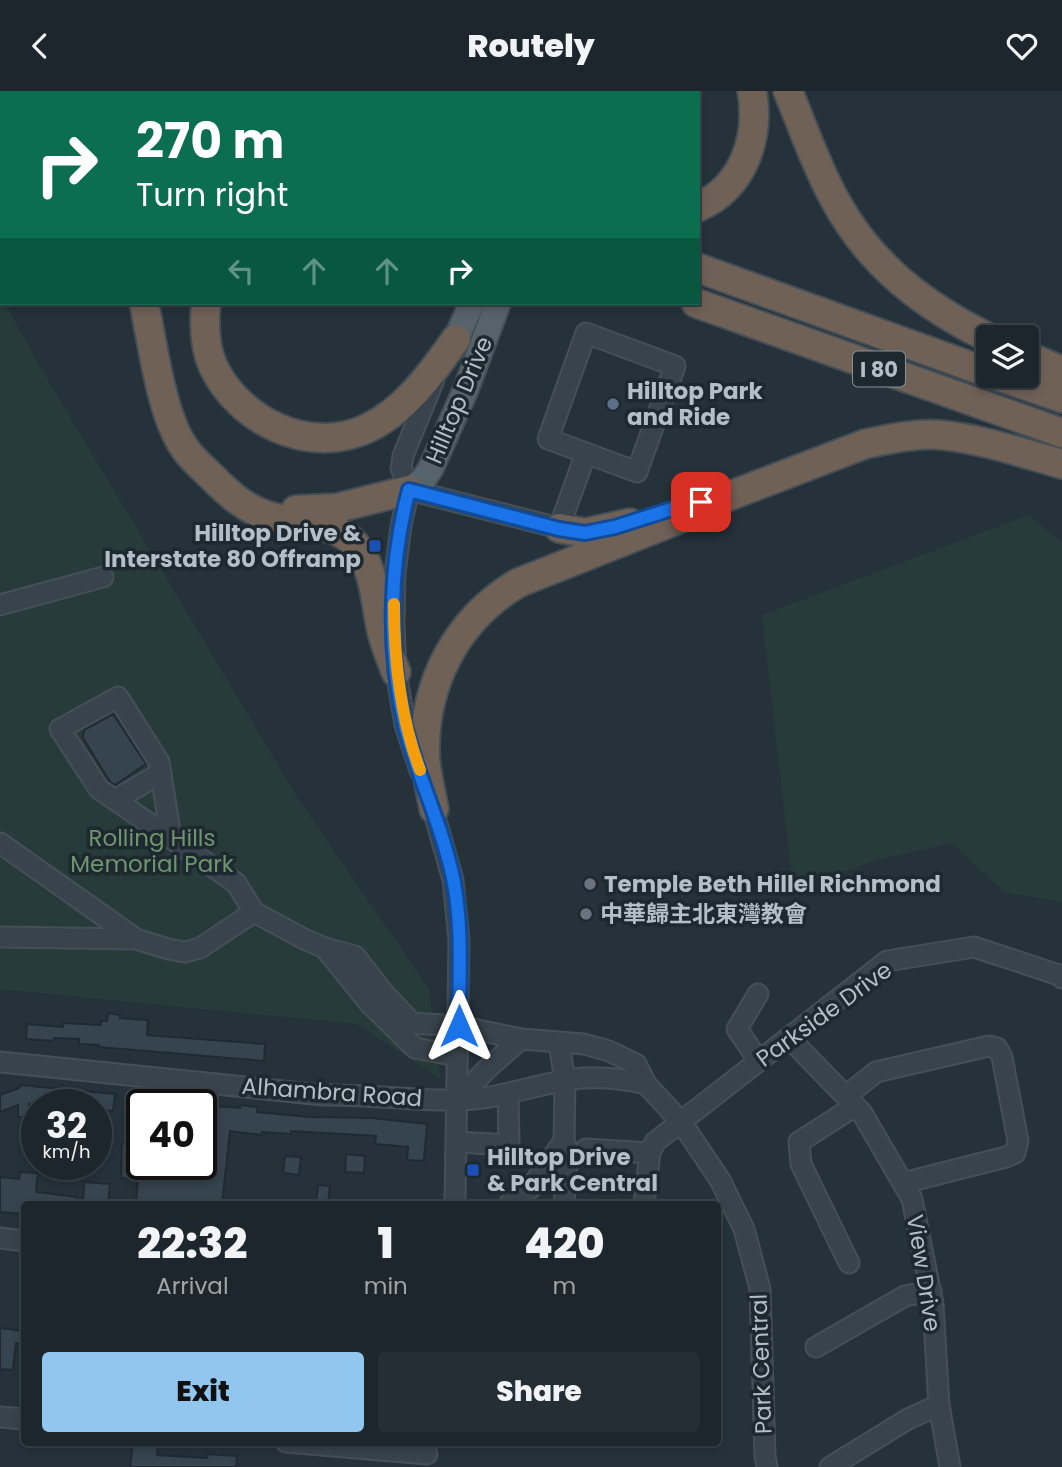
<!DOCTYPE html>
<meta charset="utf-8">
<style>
body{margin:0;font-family:Poppins,"Noto Sans SC",sans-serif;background:#252e34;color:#f1f3f6;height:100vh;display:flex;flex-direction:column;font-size:26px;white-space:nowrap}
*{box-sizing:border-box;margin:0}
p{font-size:23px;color:#a0a5a9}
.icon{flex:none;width:38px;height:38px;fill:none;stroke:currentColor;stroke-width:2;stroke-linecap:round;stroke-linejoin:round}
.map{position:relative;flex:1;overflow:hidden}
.details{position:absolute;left:21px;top:1110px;width:700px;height:245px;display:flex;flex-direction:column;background:#1c262c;border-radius:7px;box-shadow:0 4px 10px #0003,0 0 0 2px #3a4348}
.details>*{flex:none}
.guide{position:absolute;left:0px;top:0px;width:700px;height:214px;box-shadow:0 4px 10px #0003,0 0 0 2px #3a4348;background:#0b6e4f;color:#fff;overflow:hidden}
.fabs{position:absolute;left:976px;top:234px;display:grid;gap:14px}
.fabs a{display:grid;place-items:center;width:63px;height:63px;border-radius:7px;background:#1c262c;box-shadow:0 4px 10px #0003,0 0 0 2px #3a4348;font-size:35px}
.speed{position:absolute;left:21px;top:998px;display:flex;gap:14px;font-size:35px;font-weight:700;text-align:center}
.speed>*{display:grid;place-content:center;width:91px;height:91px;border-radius:50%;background:#1c262c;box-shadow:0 4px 10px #0003,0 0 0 2px #3a4348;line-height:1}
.speed small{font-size:18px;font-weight:400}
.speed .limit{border:4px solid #111;border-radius:10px;background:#fff;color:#111}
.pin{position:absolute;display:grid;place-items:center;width:60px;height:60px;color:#fff;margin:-30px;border-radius:14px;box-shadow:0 4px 10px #0006}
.me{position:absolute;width:77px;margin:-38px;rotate:0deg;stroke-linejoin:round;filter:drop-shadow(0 0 5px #0008)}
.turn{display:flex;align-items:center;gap:24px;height:147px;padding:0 21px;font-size:32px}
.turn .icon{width:91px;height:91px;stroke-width:2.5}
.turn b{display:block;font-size:49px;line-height:60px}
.lanes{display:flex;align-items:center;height:66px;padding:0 21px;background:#0003;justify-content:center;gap:35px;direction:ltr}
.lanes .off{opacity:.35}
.eta{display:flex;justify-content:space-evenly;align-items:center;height:119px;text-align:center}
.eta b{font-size:42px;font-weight:800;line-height:49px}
.button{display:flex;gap:14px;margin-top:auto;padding:14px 21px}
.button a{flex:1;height:80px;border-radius:7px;background:#91c6ee;color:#111;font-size:28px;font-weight:800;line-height:80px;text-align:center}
.button a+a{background:#252e34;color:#f1f3f6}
header{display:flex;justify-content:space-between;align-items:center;height:91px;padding:0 21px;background:#1c262c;font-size:32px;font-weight:800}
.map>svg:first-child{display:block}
.green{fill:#273b3a}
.building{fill:#35444e;stroke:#202a32;stroke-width:2}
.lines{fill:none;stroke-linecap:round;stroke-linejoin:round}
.minor-casing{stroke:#454f57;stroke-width:23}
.major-casing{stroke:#454f57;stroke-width:28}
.highway-casing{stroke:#444e56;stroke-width:32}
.minor{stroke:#39434b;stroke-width:19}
.major{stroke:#57636a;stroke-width:24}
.highway{stroke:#706157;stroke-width:28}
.route-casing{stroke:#114b97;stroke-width:18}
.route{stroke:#1a73e8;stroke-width:12}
.slow{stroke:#f59e0b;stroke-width:12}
.service-dot{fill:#5c6f8a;stroke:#1e282f;stroke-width:2.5}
.transit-dot{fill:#1a4fb4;stroke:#1e282f;stroke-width:2.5}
.worship-dot{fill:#6b7280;stroke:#1e282f;stroke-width:2.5}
.labels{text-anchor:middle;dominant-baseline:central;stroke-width:7;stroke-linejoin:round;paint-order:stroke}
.shield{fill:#1e282f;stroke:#879199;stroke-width:2}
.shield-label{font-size:21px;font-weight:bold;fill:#b4bec6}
.poi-label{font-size:23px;font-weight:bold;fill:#b4bec6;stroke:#1e282f;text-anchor:start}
.street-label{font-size:23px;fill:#b4bec6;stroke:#1e282f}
.park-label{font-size:23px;fill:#6e9570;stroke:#1e282f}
</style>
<header><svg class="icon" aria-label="back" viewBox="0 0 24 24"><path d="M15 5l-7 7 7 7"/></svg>Routely<svg class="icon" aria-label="heart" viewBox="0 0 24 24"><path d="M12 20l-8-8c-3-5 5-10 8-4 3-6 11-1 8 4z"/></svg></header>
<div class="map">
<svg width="1062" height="1376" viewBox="0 0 1062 1376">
<rect width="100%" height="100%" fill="#25323a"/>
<g class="green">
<polygon points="0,202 2,212 5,212 42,279 299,709 429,898 440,987 356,933 0,898"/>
<polygon points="1029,424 1062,452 1062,811 1004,801 951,752 874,770 793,800 762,524"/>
</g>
<g class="building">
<polygon points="113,623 146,673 115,694 110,691 83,647 84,639"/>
<polygon points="108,922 120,924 120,927 148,929 147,944 265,953 264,970 98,956 99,954 79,953 79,948 54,947 53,950 26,948 27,933 63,936 63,932 101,934 101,930 107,930"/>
<polygon points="20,994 115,1003 113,1020 96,1018 96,1013 29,1013 28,1026 18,1026 18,1014 0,1021 0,1004 19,997"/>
<polygon points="201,1014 240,1017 240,1014 257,1016 257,1021 310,1026 372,1027 427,1033 424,1070 407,1069 408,1056 375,1053 376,1045 291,1040 291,1043 262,1041 261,1044 230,1040 222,1113 136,1113 138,1088 121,1087 122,1052 142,1053 140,1073 169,1076 168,1082 212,1086 216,1043 201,1041"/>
<polygon points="346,1063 365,1065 364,1082 345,1081"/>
<polygon points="285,1065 301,1066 299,1084 283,1082"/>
<polygon points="20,1081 38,1082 36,1101 77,1106 77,1113 24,1113 24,1123 0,1121 0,1086 19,1088"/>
<polygon points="84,1091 110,1093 108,1113 83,1113"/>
<polygon points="318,1094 330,1095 328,1113 316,1113"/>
<polygon points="0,1237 24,1240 24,1253 16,1252 13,1279 0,1278"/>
<polygon points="133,1351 158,1353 157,1364 207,1367 208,1363 237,1365 236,1376 130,1376"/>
</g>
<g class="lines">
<defs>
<g id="minor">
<polygon points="586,242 675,275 637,381 548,348"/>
<polyline points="409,399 559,437 586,362"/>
<polyline points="0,514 103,486"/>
<polyline points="420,680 405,634 396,581 394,531 395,482 401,435 409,399 401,377 403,365 434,289"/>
<polyline points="430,708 453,789 459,849 455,1113"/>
<polyline points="115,709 161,682"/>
<polyline points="0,752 136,848"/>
<polyline points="254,821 304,848 325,857 355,865 382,900 412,932 459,935 521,948 584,953 609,960 636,973 646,993 681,1031 720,1089 744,1138 760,1198 765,1365 767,1376"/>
<polyline points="0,846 136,848 168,858 185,861 200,857 254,821 236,792 99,698 60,638 118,606 159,671 171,746"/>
<polyline points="325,857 370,913 415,957 457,965"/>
<polyline points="758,903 737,938 759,970"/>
<polyline points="789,947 862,1022 912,1108 933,1213 939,1314 950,1376"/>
<path d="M0,971l323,33c45,-1 89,6 134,5 43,0 83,-18 126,-22 21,-1 42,1 63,6"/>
<polyline points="846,1005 876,981 989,955 997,957 1002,966 1018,1050 1015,1062 1006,1066 903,1092"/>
<polyline points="456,1010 487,978 521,948"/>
<polyline points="457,1051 509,1054 508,1003"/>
<polyline points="586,1058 650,1062"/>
<polyline points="509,1113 530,1098 564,1050 565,990 559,952"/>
<polyline points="564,1113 568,1060 564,1050"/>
<polyline points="644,1113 650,1062 655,1051 887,870 974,856 1059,884 1062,887"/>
<polyline points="0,1147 24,1150"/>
<polyline points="849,1172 801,1073 799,1051 855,1015"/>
<polyline points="816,1256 905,1205 931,1200"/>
<polyline points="0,1326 24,1328"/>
<polyline points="286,1351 427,1363"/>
<polyline points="830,1376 908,1328 939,1314"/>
</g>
<g id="major">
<polyline points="541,2 542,0"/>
<polyline points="456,248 472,212"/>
<polyline points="409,399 424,388 431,377 466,298 498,212"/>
</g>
<g id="highway">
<polyline points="113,0 118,2"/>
<polyline points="209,0 214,2"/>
<path d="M788,0c15,36 28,75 47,109 35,65 89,106 154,138"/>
<polyline points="574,2 575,0"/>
<polyline points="0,4 2,5"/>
<path d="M698,116c46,-20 62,-70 54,-116"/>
<polyline points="698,177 989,282"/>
<path d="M144,212c9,41 17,114 42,147 7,10 17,18 26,27 17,17 32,31 56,39 27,9 63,4 85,26 22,23 22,61 29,90 3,13 9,27 14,40"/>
<path d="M206,212c-2,21 -2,43 7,63 26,55 95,89 153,63 39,-18 66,-56 90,-90"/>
<polyline points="696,212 1062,342"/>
<polyline points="1027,265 1062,280"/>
<polyline points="998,285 1062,307"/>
<polyline points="296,419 337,417 409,399"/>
<polyline points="559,437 585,442 630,432"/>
<path d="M434,718c-3,-17 -8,-36 -9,-53 -2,-72 31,-136 93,-173l164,-65 42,-20 141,-54c24,-5 51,-11 76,-9 40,4 82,18 121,29"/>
</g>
</defs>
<use href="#minor" class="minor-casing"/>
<use href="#major" class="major-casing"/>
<use href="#highway" class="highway-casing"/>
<use href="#minor" class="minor"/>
<use href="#major" class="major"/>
<use href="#highway" class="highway"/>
</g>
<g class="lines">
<defs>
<path id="route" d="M459,935c0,-48 4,-100 -6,-148 -11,-53 -35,-100 -48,-152 -18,-75 -16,-161 4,-236l150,39 26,4 30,-6 63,-20 23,-5"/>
</defs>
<use href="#route" class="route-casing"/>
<use href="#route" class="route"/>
<path class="slow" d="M394,513c0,57 6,113 26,166"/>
</g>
<circle class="service-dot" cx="613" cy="313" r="7"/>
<g class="transit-dot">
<rect x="368" y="448" width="14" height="14" rx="3.5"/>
<rect x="466" y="1072" width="14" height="14" rx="3.5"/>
</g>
<g class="worship-dot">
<circle cx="590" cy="793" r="7"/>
<circle cx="586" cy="823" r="7"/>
</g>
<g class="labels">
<rect class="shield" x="853" y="260.5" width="52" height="35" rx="5"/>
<g class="shield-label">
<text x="879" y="278">I 80</text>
</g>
<g class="poi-label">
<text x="627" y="300">Hilltop Park<tspan x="627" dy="26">and Ride</tspan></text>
<text x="361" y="442" text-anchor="end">Hilltop Drive &amp;<tspan x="361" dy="26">Interstate 80 Offramp</tspan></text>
<text x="604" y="793">Temple Beth Hillel Richmond</text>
<text x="600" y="823">中華歸主北東灣教會</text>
<text x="487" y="1066">Hilltop Drive<tspan x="487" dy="26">&amp; Park Central</tspan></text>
</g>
<g class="street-label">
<text transform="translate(459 309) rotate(-67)">Hilltop Drive</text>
<text transform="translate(824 923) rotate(-36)">Parkside Drive</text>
<text transform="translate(332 1001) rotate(4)">Alhambra Road</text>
<text transform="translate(924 1182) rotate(81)">View Drive</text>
<text transform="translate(761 1273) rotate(-92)">Park Central</text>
</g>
<g class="park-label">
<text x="152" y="747">Rolling Hills<tspan x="152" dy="26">Memorial Park</tspan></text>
</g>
</g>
</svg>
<div class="fabs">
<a><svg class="icon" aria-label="layers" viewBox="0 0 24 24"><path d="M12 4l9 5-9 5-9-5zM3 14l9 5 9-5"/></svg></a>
</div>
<div class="speed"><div>32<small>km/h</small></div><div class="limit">40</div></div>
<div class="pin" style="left:701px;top:411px;background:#d93025"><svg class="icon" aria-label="arrive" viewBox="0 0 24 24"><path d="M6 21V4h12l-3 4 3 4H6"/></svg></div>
<svg class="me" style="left:459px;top:935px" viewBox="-20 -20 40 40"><path d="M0-17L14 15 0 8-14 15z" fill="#1a73e8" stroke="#fff" stroke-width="4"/></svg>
<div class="guide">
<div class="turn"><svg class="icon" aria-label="right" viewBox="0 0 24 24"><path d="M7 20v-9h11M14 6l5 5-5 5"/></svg><div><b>270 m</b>Turn right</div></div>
<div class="lanes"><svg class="icon off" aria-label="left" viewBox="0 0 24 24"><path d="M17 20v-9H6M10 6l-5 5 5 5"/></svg><svg class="icon off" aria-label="ahead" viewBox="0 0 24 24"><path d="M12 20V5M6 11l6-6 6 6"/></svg><svg class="icon off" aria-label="ahead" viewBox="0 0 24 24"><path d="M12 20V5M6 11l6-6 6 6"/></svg><svg class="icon" aria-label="right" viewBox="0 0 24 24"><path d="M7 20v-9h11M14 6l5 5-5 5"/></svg></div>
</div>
<section class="details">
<div class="eta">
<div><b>22:32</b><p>Arrival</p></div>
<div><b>1</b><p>min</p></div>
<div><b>420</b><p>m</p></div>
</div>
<div class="button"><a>Exit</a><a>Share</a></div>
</section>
</div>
